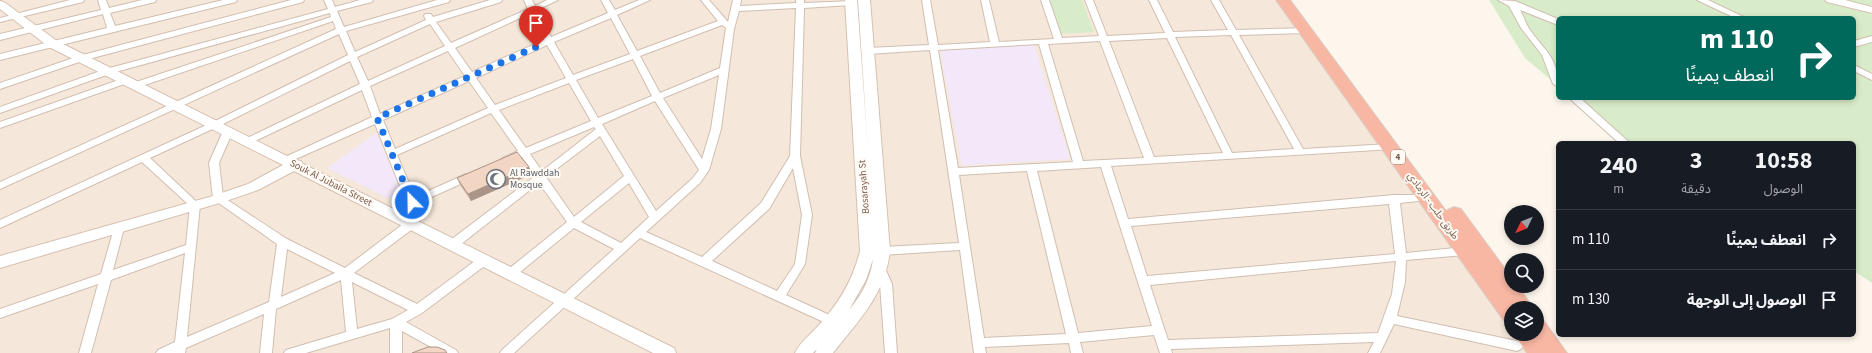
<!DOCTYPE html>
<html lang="ar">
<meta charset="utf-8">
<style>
body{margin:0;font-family:"Source Sans 3","Noto Sans Arabic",sans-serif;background:#20242c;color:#f1f3f6;direction:rtl;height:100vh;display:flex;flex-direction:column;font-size:15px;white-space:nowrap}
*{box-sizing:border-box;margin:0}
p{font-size:13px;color:#9ea1a6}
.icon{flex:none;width:22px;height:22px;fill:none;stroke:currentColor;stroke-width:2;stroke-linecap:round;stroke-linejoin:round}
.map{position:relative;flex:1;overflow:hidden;direction:ltr}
.sheet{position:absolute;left:1556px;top:141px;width:300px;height:196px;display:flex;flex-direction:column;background:#171b24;border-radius:6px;box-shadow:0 2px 6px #0003;direction:rtl}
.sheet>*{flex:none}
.banner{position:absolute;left:1556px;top:16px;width:300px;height:84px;border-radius:6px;box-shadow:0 2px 6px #0003;direction:rtl;background:#00695c;color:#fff;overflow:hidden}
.needle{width:26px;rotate:227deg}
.fabs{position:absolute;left:1504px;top:205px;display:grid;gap:8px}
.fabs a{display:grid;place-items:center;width:40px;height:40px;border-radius:50%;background:#171b24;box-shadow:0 2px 6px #0003;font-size:20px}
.pin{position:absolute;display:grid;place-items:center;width:34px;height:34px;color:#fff;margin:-41px -17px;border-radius:50% 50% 50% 0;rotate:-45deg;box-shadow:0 0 4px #0007}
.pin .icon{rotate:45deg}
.me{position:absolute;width:44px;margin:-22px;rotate:337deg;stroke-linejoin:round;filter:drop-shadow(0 0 3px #0008)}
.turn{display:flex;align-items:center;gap:14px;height:84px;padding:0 16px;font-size:18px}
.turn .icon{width:52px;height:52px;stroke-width:2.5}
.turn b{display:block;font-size:28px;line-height:34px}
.eta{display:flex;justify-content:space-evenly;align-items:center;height:68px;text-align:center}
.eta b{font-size:24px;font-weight:700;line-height:28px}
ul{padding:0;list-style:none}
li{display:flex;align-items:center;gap:12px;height:60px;padding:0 16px;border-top:1px solid #363941}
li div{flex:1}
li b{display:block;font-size:15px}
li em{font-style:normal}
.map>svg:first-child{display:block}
.residential{fill:#f5e8da}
.education{fill:#f3e8fa}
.green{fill:#d8ecc9}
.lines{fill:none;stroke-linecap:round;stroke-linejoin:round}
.street-casing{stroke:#d1beb0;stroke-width:2}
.secondary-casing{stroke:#d6c0b0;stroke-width:2}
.highway-casing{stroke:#dad1cd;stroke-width:2}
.street{fill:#fff;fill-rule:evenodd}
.secondary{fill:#fff;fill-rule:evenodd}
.highway{fill:#f7b7a3;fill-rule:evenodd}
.wall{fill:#d1b7a8}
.shaded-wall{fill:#aa9588}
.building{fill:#f3d5c3;stroke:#aa9588}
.route{stroke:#1a73e8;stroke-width:7;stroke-dasharray:0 12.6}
.labels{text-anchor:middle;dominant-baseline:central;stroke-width:4;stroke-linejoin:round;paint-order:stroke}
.shield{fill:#fffaf3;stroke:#a28b7f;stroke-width:1}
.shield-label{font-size:9px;font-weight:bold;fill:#7a5c4d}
.worship-label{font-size:10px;fill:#5b616d;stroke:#fffaf3;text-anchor:start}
.street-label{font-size:10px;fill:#7a5c4d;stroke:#fffaf3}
</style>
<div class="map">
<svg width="1872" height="353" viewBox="0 0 1872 353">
<rect width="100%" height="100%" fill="#fdf6ec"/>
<polygon class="residential" points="0,0 1276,0 1511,331 1511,334 1513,334 1526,353 0,353"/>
<g class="education">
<polygon points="1034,45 1070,159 962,166 940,51"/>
<polygon points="376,133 403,194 397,200 395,196 390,199 327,168"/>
</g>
<g class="green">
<polygon points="1049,0 1082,0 1094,32 1059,34"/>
<polygon points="1489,0 1872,0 1872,283 1854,271 1854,143 1622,143 1572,98 1854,98 1854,18 1558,18 1558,86 1525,58"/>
</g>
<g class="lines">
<defs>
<g id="street">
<polygon points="70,0 84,0 83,2 0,22 0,18"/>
<polygon points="98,0 106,0 109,8 142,0 156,0 155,2 110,13 115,26 223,0 237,0 236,2 0,60 0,54 107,28 103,14 0,40 0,34 101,10"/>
<polygon points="291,0 304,0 303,2 85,60 0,89 0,83 79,56"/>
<path d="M324,0h8l3,7 25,-7h13l-1,2 -35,9 7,16 93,-27h13l-1,2 -103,29 9,21 71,-32 -2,-4 1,-2h6l2,3 57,-17h12l-1,2 -65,20 15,21 77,-34 -4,-9h8l3,6 12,-6h11l-21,10 14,27 57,-24 -7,-13h8l6,10 24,-10h11l-33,15 20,36 81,-30 -17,-21h8l19,22 5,-22h8l-1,6 56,-3v-3h8v3l50,-2 1,2 -4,2 -47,3 -4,148 12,59 -7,49 -19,31 50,23 2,3 -2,3 -4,1 -4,-1 -188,-86 -126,115h-14l2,-3 112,-101 -40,-21 -60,49h-8l-2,-3 2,-3 61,-49 -28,-39 -83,65h-8l-1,-3 1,-3 87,-66 -13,-19 -16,6 -3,-1 -2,-2 2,-2 15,-7 -27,-38 -94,42 18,42 51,-23h8l1,2 -1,2 -58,26 -24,14 -5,-4 1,-3 18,-10 -31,-77 -86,38h-6l-2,-2 2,-2 89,-41 -10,-27 -111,53h-6l-2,-2 2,-2 115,-55 -10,-23 -131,65 -69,32 50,47 -13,132 82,-35 8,-58 -64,-45 -4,-36 14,-32 5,-3 5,3 -14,32 4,34 64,42 58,29 62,-47h8l1,3 -1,3 -61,46 63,31 62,-46h8l1,3 -1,3 -65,49 -16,9 50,28 2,3h-16l-40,-22v22h-12v-25l-84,25h-22l2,-3 60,-18 -5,-52 -65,29 -4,44h-12l4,-39 -78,34 -1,5h-29l2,-3 17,-8 10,-89 -74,27 -20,73h-12l19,-69 -98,34v-9l101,-35 14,-49h8l1,3 -11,42 73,-25 4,-39 -48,-44 -142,66v-8l213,-98 135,-67 -9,-21 -339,155v-7l336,-153 -3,-8 -194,66 -3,1 -5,-3 2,-2 198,-66 -1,-4 -218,60 -112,40v-6l106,-38 222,-60zM796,8l-6,148 -29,47 -59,54 -56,-25 54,-49 9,-13 12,-41 13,-100 5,-18zM531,13l13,27 -72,32 -17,-24zM611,18l19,36 -57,21 -19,-33zM430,24l15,22 -77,35 -11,-24zM722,25l4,3 -6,40 -60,25 -20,-37zM547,45l19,33 -71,27 -19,-27zM448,51l17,25 -85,38 -10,-28zM633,59l19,37 -54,22 -22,-38zM719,75l-8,54 -9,30 -39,-61zM469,81l19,27 -93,41 -12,-29zM569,83l22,38 -65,27 -27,-38zM655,101l44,69 -7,9 -36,32 -54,-87zM594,127l2,2 -54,42 -12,-17zM600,136l24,40 -50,41 -28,-40zM793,168l9,47 -7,49 -18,27 -65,-30 57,-52zM629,183l20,34 -28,26 -40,-21zM287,249l48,24 -54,24zM352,282l56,28 -16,9 -35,10z"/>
<path d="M922,0h8l8,45 52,-3 -9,-42h8l10,42 55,-3 -13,-39h8l13,38 37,-2 -14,-36h8l14,36 58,-3 -16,-33h8l16,32 55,-2 -17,-30h8l17,30 73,-2v4l-3,1 -67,2 64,114 87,-5 5,3 -2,2 -282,17 17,53 266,-24h36l1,2 -1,2 -4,1 -26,3 6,50 59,-6 4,1 1,3 -1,3 -4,1 -59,5 -1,22 -8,34 120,25 4,2 2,3 -2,3 -4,2 -123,-27 -14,29h-12l6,-11 -203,7 1,4h-12l-6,-18 -74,7 3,11h-12l-2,-10 -84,4 1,6h-12l-14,-103 -78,5 -4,-1 -1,-3 1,-3 4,-1 77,-4 -29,-193 -62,4 -4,-3 4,-3 61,-3zM1231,35l63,114 -62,4 -57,-116zM1167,38l56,115 -69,4 -45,-116zM1100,41l44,117 -61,3 -35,-117zM1039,44l34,118 -115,6 -20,-118zM1101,167l51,159 -74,7 -41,-162zM1027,171l39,163 -82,4 -25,-163zM1389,204l6,50 -248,22 -16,-50zM1396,261l-4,33 -14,39 -210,7 -18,-55z"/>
<path d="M1498,0l17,1 43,18v6l-38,-15c3,5 5,11 8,17 15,23 30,28 30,60l-5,-3 -11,-29 -21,-27 -12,-22z"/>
<polygon points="1697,0 1708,0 1746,18 1735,18"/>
<polygon points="1872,36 1872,42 1854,47 1854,41"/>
<polygon points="1854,65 1872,74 1872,80 1854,71"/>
<polygon points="127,77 131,80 130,82 0,128 0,122"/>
<polygon points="1569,98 1580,98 1630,143 1619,143"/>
<polygon points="880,265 884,266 892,284 897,353 885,353 880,284 875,269 876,266"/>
</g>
<g id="secondary">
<path d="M845,0h12l11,150 -10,-150h12l20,251c-5,44 -31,69 -57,102h-18l2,-4 -4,4h-18c5,-11 16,-19 24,-28 20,-22 34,-45 41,-74zM873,259c-2,19 -12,37 -24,51l17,-30z"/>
<polygon points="1825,0 1845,0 1872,7 1872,13 1827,2"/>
<polygon points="0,1 4,2 57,41 295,160 301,161 303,164 674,348 676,353 653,353 294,171 258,190 223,202 0,268 0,256 213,196 248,184 283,165 49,47 0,9"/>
</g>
<g id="highway">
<polygon points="1276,0 1290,0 1446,211 1454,207 1461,209 1511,277 1511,286 1518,286 1533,308 1511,308 1511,323 1504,321"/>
<polygon points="1537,319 1544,321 1567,353 1527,353 1514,334 1537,334"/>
</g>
</defs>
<use href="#street" class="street-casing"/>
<use href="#secondary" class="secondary-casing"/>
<use href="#highway" class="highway-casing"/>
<use href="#street" class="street"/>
<use href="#secondary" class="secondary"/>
<use href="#highway" class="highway"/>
</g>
<polygon class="wall" points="532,174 471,201 460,185 457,178"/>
<polygon class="shaded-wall" points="529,167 532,174 471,201 468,194"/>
<g class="building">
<polygon points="517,152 529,167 468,194 457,178"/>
<polygon points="428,347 437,347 445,350 447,353 412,353"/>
</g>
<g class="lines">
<polyline class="route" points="412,202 377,118 536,47"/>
</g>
<defs>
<symbol id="mosque-ring" viewBox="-11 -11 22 22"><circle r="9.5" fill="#fffaf3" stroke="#6b7280" stroke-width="1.5"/><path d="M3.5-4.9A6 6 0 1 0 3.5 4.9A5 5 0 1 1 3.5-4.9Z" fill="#6b7280"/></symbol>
</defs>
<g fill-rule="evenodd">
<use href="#mosque-ring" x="485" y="168" width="22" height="22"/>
</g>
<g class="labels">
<rect class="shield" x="1391" y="150" width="14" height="14" rx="3"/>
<g class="shield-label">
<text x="1398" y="157">4</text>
</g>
<g class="worship-label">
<text x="510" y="173">Al Rawddah<tspan x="510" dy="12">Mosque</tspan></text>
</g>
<g class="street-label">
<text transform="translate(331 183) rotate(27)">Souk Al Jubaila Street</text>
<text transform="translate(864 187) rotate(-94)">Bosarayah St</text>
<text transform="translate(1433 206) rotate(54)">طريق حلب - الرمادي</text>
</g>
</g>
</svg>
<div class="fabs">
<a><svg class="needle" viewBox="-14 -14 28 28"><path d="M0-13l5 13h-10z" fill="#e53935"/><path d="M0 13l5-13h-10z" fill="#9ea1a6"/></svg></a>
<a><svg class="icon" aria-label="search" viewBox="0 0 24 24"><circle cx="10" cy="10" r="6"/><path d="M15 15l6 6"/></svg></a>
<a><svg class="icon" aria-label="layers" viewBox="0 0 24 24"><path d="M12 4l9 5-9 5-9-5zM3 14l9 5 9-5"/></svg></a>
</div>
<div class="pin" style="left:536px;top:47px;background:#d93025"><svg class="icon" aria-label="arrive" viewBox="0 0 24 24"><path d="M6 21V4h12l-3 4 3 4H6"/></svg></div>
<svg class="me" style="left:412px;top:202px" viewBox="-20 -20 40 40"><circle r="17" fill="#1a73e8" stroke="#fff" stroke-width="3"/><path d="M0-11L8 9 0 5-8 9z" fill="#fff"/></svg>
<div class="banner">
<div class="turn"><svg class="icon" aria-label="right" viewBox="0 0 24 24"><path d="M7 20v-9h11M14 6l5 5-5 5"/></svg><div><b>110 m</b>انعطف يمينًا</div></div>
</div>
<section class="sheet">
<div class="eta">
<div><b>10:58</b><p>الوصول</p></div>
<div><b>3</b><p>دقيقة</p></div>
<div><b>240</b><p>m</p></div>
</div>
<ul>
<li><svg class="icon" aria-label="right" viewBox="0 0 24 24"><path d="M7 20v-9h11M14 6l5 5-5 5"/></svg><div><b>انعطف يمينًا</b></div><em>110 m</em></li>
<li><svg class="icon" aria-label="arrive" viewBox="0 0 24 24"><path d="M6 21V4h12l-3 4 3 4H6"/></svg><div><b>الوصول إلى الوجهة</b></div><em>130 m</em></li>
</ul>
</section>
</div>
